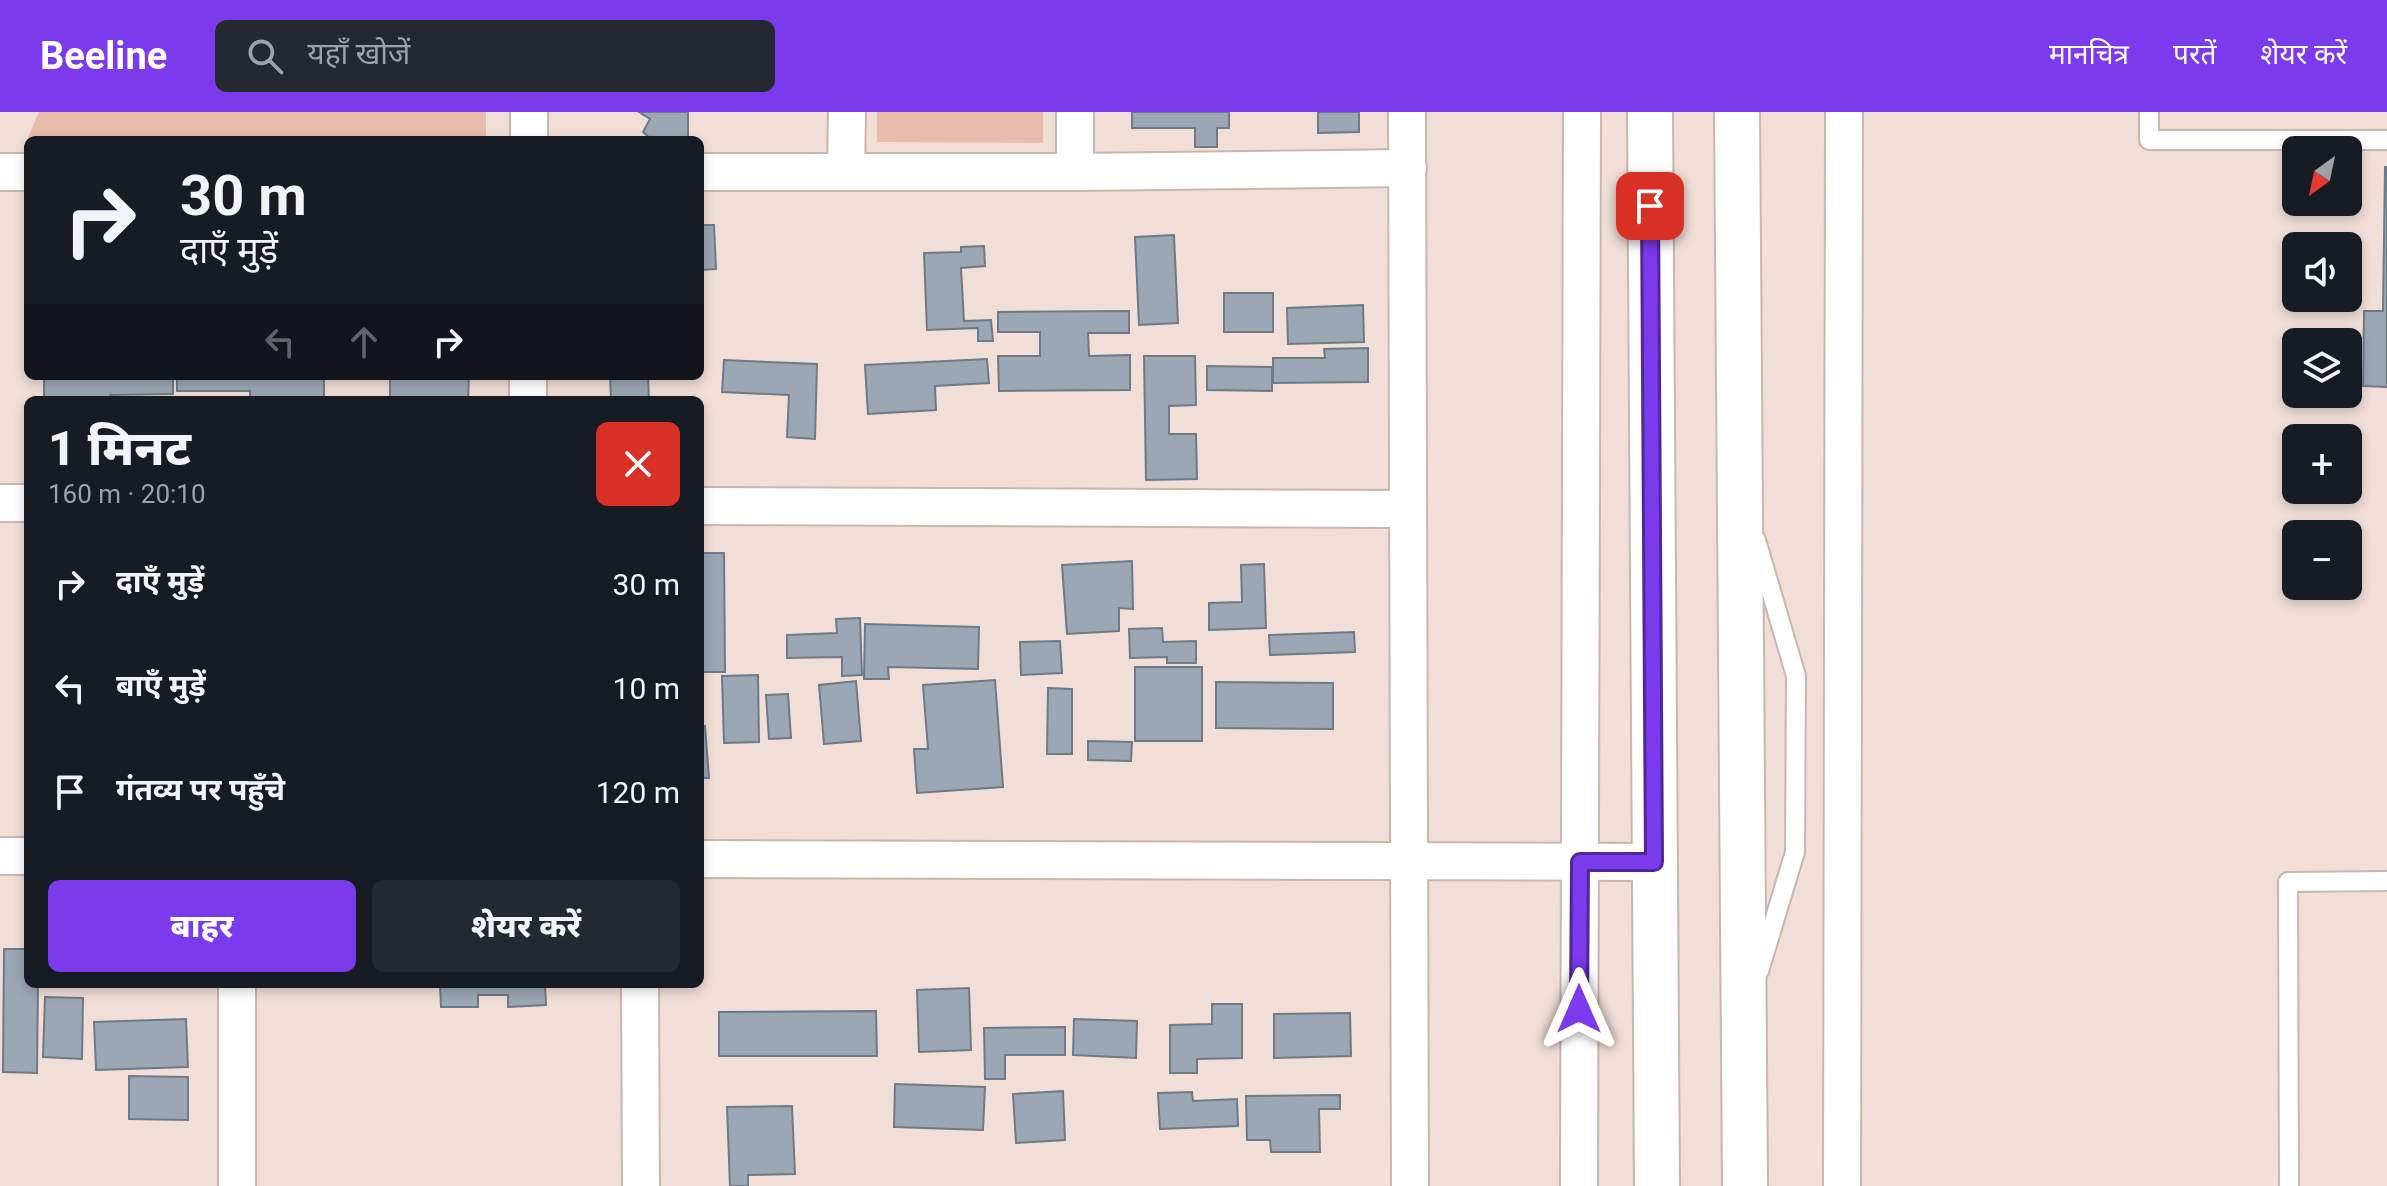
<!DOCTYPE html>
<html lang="hi">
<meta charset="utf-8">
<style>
body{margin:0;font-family:Roboto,"Noto Sans Devanagari",sans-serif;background:#242831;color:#f1f3f6;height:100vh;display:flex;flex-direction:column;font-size:30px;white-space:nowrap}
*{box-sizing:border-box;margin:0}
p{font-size:26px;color:#9ea1a6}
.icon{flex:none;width:44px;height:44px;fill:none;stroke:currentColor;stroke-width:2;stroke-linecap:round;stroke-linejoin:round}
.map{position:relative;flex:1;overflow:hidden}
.side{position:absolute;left:24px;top:284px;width:680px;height:592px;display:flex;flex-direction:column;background:#171b24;border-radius:12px;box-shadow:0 4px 12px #0003}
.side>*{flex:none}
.guide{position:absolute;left:24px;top:24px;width:680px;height:244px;border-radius:12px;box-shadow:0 4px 12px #0003;background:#171b24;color:#f1f3f6;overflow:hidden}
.needle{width:52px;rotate:213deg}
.fabs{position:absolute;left:2282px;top:24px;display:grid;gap:16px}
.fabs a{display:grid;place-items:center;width:80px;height:80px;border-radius:12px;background:#171b24;box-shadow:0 4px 12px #0003;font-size:40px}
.pin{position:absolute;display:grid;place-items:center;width:68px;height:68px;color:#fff;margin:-34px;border-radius:16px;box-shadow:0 4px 12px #0006}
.me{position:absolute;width:88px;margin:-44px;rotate:0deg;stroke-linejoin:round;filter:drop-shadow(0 0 6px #0008)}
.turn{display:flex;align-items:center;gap:28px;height:168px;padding:0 24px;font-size:36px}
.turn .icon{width:104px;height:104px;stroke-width:2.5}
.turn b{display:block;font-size:56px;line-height:68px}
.lanes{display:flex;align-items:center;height:76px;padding:0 24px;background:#0003;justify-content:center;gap:40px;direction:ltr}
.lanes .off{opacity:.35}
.round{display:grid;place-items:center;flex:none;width:84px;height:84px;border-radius:12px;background:#242831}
.summary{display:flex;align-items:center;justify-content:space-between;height:136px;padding:0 24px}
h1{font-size:48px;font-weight:800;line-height:60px}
.button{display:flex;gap:16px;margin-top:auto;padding:16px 24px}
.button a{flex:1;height:92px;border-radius:12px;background:#7c3aed;color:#fff;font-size:32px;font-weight:800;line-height:92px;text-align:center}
.button a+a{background:#242831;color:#f1f3f6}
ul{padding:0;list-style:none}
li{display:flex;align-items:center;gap:24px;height:104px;padding:0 24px}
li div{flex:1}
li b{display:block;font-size:30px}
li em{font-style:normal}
header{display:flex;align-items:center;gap:48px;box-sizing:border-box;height:112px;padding:0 40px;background:#7c3aed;color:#fff}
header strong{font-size:38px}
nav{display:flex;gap:44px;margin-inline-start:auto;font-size:28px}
.search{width:560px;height:72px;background:#242831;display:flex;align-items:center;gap:20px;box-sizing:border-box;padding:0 28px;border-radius:12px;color:#9ea1a6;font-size:30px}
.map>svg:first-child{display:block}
.green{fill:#e7bcaa}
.building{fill:#9ba7b4;stroke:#6f7a86;stroke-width:2}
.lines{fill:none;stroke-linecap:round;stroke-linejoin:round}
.lane-casing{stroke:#c8b7af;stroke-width:22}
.street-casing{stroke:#c8b7af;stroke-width:40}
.secondary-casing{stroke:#c8b7af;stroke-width:48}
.lane{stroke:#fff;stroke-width:18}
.street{stroke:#fff;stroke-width:36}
.secondary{stroke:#fff;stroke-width:44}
.route-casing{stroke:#51269a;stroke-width:20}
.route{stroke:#7c3aed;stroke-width:14}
</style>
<header>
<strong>Beeline</strong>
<div class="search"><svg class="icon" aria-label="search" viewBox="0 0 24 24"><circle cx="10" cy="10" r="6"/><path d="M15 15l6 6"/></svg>यहाँ खोजें</div>
<nav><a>मानचित्र</a><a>परतें</a><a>शेयर करें</a></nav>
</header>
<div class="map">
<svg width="2387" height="1074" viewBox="0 0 2387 1074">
<rect width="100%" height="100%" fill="#f1dfd7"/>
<g class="green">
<polygon points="39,0 486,0 486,28 28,28 28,35 24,35"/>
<polygon points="877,0 1043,0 1043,31 877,30"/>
</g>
<g class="building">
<polygon points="639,0 688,0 688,28 652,28 643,20 650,7"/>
<polygon points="1132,0 1229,0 1229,16 1217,16 1217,35 1195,35 1195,16 1132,16"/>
<polygon points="1318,0 1359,0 1359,20 1318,21"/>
<polygon points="2385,55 2387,55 2387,275 2363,274 2364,199 2383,199"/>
<polygon points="700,113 714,113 716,157 700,158"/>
<polygon points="1174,123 1178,211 1139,213 1135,125"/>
<polygon points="984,134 985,154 961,156 964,209 991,208 993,229 978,229 978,216 927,218 924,141 961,140 961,135"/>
<rect x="1224" y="181" width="49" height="39"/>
<polygon points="1363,193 1364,230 1288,232 1287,196"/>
<polygon points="1129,199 1129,221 1088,221 1089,244 1130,243 1130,278 999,279 998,244 1040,244 1040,220 998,220 998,200"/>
<polygon points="1368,236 1368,270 1273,271 1273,246 1325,246 1324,237"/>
<polygon points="1144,244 1195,244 1196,293 1169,294 1169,322 1196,322 1197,367 1146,368"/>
<polygon points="987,247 989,271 935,274 936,298 868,302 865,253"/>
<polygon points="724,248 817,252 815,327 787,325 789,283 722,280"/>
<polygon points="1207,254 1272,255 1272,279 1207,278"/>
<polygon points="44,264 173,264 173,282 110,283 110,288 44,288"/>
<polygon points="177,264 324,264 324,288 250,288 250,279 177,279"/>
<polygon points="390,264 469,264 468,288 390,288"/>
<polygon points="610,264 648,264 649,288 611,288"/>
<polygon points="700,441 724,441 725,560 700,560"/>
<polygon points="1132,449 1133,497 1119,496 1119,519 1067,522 1062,453"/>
<polygon points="1264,452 1266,516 1209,518 1209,491 1242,490 1241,453"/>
<polygon points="860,506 862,563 842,564 842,545 787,546 787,523 837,521 836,507"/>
<polygon points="865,512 979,515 978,557 888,555 889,567 864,567"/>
<polygon points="1162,516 1163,530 1196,529 1196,551 1167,551 1167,545 1130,546 1129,517"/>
<polygon points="1354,520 1355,540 1270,543 1269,523"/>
<polygon points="1060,529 1062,561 1021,563 1020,530"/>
<rect x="1135" y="555" width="67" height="74"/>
<polygon points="758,563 759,630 724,631 722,564"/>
<polygon points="995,568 1003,675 917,681 914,637 928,637 923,573"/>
<polygon points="856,569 861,629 824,632 819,573"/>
<polygon points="1216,570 1333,571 1333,617 1216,616"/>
<polygon points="1048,576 1072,577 1072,642 1047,642"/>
<polygon points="788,582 791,626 769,627 766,583"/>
<polygon points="700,614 705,614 709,666 700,666"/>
<polygon points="1088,629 1132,630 1131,649 1088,648"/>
<polygon points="4,837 28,837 28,872 38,872 37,961 3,960"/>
<polygon points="440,872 545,872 546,893 508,895 508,883 478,883 478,895 441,895"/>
<polygon points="969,876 971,938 919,940 917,878"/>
<polygon points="45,885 83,886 82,947 43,945"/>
<polygon points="1212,892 1242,892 1242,946 1197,947 1197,961 1170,961 1170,913 1212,912"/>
<polygon points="876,899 877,944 719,944 719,900"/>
<polygon points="1350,901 1351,944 1274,946 1274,902"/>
<polygon points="186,907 188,955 96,958 94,910"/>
<polygon points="1074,907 1137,909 1136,946 1073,943"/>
<polygon points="1065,915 1065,943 1005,943 1005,967 985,967 984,916"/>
<polygon points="129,964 188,965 188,1008 129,1007"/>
<polygon points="895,972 985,975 983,1018 894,1015"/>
<polygon points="1063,979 1065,1028 1016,1031 1013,982"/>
<polygon points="1192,980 1193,989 1237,987 1238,1014 1160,1017 1158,981"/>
<polygon points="1340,983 1340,997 1319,997 1320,1040 1271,1040 1270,1028 1247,1028 1246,984"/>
<polygon points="792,994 795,1062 748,1063 748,1074 730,1074 727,995"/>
</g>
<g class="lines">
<defs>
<g id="lane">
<polyline points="2149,0 2149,28 2387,28"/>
<polyline points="1756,428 1796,564 1795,740 1759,859"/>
<polyline points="2289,1074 2288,770 2387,769"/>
</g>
<g id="street">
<polyline points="1075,0 1075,60"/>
<polyline points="1407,0 1410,1074"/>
<polyline points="529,28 529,0"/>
<polyline points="0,60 28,60"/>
<polyline points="700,60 1075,60 1408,56"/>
<polyline points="846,60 847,0"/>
<polyline points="528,288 528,264"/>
<polyline points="0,391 28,391"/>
<polyline points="700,394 1408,397"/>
<polyline points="0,744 28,744"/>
<polyline points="700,747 1654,750"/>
<polyline points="640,872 641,1074"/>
<polyline points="237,1074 237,872"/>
<polyline points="1579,1074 1582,0"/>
<polyline points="1842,1074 1844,0"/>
</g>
<g id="secondary">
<polyline points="1650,0 1657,1074"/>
<polyline points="1737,0 1745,1074"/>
</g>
</defs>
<use href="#lane" class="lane-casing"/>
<use href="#street" class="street-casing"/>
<use href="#secondary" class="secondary-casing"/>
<use href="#lane" class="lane"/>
<use href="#street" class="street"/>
<use href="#secondary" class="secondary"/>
</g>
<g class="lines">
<defs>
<polyline id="route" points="1579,897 1580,750 1654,750 1650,94"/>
</defs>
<use href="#route" class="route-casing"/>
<use href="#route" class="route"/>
</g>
</svg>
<div class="fabs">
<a><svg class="needle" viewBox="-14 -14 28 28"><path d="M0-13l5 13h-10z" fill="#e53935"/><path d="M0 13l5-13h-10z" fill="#9ea1a6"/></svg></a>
<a><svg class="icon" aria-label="sound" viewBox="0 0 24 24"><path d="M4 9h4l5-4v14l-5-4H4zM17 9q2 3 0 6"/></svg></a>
<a><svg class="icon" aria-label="layers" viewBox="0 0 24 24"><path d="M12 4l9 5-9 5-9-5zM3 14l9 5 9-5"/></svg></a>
<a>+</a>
<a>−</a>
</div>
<div class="pin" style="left:1650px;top:94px;background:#d93025"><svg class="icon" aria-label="arrive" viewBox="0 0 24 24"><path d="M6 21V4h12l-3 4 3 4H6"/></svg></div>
<svg class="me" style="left:1579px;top:897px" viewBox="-20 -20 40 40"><path d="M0-17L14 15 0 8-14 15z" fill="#7c3aed" stroke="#fff" stroke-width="4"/></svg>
<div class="guide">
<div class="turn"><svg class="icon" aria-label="right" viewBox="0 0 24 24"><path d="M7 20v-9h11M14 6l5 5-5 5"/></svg><div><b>30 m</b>दाएँ मुड़ें</div></div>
<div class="lanes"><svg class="icon off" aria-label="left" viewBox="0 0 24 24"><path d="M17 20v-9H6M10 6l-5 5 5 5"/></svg><svg class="icon off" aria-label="ahead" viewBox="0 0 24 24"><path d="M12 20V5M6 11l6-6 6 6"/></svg><svg class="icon" aria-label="right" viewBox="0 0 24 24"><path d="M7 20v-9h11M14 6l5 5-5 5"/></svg></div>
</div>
<section class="side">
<div class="summary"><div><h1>1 मिनट</h1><p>160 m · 20:10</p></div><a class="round" style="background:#d93025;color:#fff"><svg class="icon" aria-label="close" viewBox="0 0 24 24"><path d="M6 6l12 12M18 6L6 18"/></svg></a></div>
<ul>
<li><svg class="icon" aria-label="right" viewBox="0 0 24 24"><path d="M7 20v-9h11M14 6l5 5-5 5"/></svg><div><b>दाएँ मुड़ें</b></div><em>30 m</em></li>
<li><svg class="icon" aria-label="left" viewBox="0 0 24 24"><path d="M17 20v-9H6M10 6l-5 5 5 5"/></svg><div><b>बाएँ मुड़ें</b></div><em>10 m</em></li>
<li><svg class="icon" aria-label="arrive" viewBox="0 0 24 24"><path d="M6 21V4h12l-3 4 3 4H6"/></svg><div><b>गंतव्य पर पहुँचे</b></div><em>120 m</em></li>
</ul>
<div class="button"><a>बाहर</a><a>शेयर करें</a></div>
</section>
</div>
